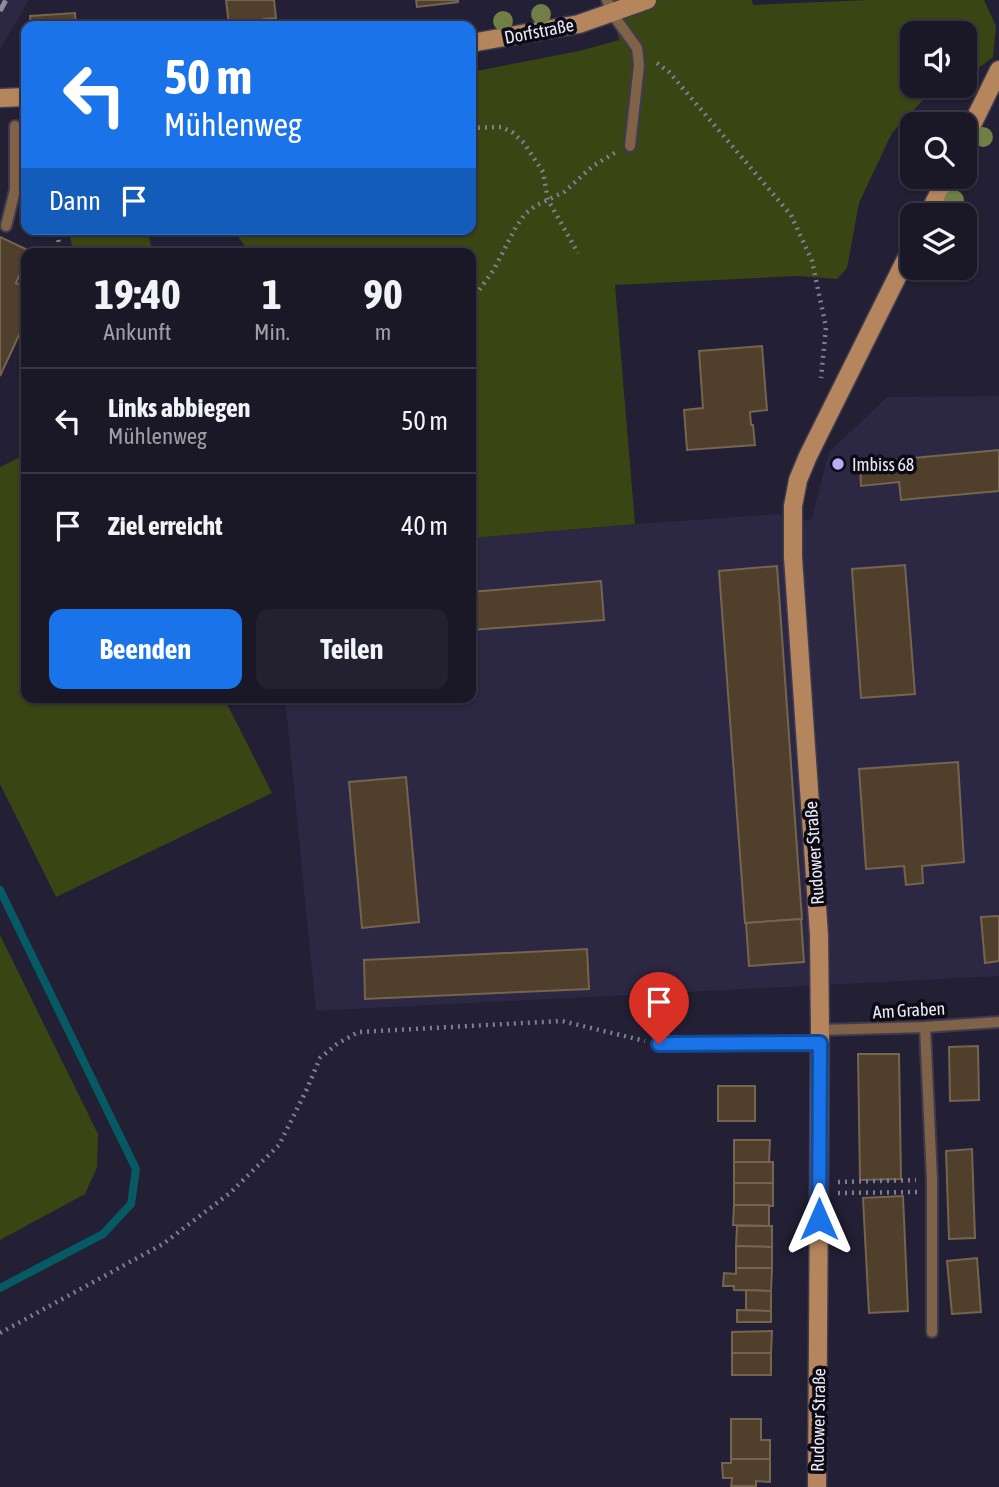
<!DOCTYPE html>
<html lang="de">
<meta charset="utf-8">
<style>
body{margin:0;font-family:"Asap Condensed",sans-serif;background:#23202f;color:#f1f3f6;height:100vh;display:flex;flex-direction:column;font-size:26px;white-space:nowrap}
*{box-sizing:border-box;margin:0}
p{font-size:23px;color:#9f9fa7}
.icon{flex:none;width:38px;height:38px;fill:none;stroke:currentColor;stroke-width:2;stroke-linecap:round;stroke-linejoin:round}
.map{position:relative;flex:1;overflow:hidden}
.details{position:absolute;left:21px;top:248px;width:455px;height:455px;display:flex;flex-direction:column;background:#1a1727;border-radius:14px;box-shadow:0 2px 5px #0004,0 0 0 2px #383644}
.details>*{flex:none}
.banner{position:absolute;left:21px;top:21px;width:455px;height:214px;border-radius:14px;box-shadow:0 2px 5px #0004,0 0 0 2px #383644;background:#1a73e8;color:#fff;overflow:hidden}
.tools{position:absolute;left:900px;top:21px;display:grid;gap:14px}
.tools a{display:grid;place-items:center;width:77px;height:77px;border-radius:14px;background:#1a1727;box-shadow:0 2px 5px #0004,0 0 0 2px #383644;font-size:35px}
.pin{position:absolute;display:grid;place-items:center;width:60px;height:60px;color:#fff;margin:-72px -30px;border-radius:50% 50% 50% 0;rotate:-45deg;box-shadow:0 0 7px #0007}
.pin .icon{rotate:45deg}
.me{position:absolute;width:77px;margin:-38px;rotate:0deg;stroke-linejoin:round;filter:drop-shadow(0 0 5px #0008)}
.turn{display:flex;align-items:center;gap:24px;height:147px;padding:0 28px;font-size:32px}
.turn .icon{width:91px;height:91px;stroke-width:2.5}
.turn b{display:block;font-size:49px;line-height:60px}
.then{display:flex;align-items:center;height:66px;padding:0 28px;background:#0003;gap:14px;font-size:26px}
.eta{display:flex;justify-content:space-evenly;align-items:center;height:119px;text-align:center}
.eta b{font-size:42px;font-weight:700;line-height:49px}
.primary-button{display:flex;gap:14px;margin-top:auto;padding:14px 28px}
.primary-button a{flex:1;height:80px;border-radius:14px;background:#1a73e8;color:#fff;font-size:28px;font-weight:700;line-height:80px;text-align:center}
.primary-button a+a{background:#23202f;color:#f1f3f6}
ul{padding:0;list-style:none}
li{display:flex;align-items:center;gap:21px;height:105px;padding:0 28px;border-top:2px solid #383644}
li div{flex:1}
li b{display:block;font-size:26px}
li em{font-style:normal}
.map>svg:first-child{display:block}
.built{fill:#2c2742}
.green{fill:#3a4514}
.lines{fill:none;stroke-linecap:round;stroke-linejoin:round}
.stream{stroke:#055a63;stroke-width:8}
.building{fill:#503f2b;stroke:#75644f;stroke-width:2}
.lane-casing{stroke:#3f3b4f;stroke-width:14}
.secondary-casing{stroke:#3f3b4f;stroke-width:21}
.path{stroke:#817e90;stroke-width:4.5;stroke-dasharray:2 5;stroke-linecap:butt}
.lane{stroke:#806249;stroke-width:10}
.secondary{stroke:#b5855d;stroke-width:18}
.rail{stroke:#8e8b9c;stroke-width:5;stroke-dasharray:12 12;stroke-linecap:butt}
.tree{fill:#717e45}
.route-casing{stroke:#114b97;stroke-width:18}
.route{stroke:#1a73e8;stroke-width:12}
.poi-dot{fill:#bcaaf5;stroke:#0c0b14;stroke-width:2.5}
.labels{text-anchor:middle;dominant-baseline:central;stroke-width:7;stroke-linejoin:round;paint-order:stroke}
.street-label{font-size:18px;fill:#ebe9f8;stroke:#0c0b14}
.poi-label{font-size:18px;fill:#ebe9f8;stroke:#0c0b14;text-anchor:start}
</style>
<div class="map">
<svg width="999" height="1487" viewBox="0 0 999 1487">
<rect width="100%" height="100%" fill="#231f34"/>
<g class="built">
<polygon points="0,0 29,0 0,49"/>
<polygon points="999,396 999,976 316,1011 285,698 471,698 471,538 635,524 777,514 811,521 829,452 887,397"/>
</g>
<g class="green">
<polygon points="610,0 752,0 753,5 869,0 984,0 996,26 993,57 971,74 964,76 964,33 912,33 912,86 936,86 892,133 859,203 847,268 837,279 797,276 615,285 635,524 471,538 471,254 250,254 233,229 471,229 471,72 579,51 619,40"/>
<polygon points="68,229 147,229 153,254 74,254"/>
<polygon points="26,454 26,698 224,698 272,793 56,897 0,784 0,467"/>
<polygon points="0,935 98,1134 97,1167 85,1194 0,1240"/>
</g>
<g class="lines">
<polyline class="stream" points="0,890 136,1169 131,1204 103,1234 0,1288"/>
</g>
<g class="building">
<polygon points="226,0 274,0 276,18 264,19 265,26 250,26 249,22 229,25"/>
<polygon points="416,0 458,0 458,2 417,7"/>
<polygon points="75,13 76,26 31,26 30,16"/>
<polygon points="0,237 30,251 29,254 26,254 26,260 16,283 26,287 26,320 0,376"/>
<polygon points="762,346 767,410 750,412 751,425 753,425 755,445 687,450 684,410 703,408 699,351"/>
<polygon points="999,450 999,491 901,500 899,482 861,486 860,463"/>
<polygon points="905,565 915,694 861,698 852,569"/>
<polygon points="777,566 802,919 745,923 719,571"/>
<polygon points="601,581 604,620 471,630 471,592"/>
<polygon points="958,762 964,862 922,866 923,883 906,885 904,866 866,869 859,769"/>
<polygon points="406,777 419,922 362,928 349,782"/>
<polygon points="999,916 999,961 985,963 981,917"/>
<polygon points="801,919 804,962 749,966 746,923"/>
<polygon points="587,949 589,989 365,999 364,960"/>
<polygon points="978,1046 979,1100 950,1101 949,1047"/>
<polygon points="858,1054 899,1054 901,1179 860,1180"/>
<rect x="718" y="1086" width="37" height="35"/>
<polygon points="734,1140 770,1140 769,1162 734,1162"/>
<polygon points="972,1149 975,1238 949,1239 946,1151"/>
<rect x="734" y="1162" width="39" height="21"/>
<polygon points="734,1183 773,1183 773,1206 734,1205"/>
<polygon points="903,1196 908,1311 869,1313 863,1198"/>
<polygon points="734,1205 769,1205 769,1226 733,1225"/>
<polygon points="737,1226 772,1226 772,1247 736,1246"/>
<polygon points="736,1246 772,1247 772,1268 736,1268"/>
<polygon points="977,1258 981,1312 952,1314 947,1261"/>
<polygon points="736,1268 772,1268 771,1291 734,1290 734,1286 723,1286 724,1273 736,1274"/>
<polygon points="746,1290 771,1291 771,1311 746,1310"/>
<polygon points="737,1310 771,1311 771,1322 737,1322"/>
<polygon points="772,1331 771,1353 732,1353 732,1332"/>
<rect x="732" y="1353" width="39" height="22"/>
<polygon points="731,1419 761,1419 761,1440 770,1440 770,1459 731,1459"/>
<polygon points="731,1459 770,1459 770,1482 756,1481 756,1486 731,1486 732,1478 723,1478 722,1463 731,1463"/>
</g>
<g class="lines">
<defs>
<g id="lane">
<polyline points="607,0 611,12 637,48 639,65 630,146"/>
<polyline points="6,226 15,190 15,126"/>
<polyline points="925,1027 932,1180 932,1332"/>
<polyline points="820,1030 925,1027 999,1022"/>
<polyline points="659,1044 820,1043"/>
</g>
<g id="secondary">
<polyline points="471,43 579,24 647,0"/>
<polyline points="0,98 26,97"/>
<polyline points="964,141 999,70"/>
<polyline points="928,215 947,177"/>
<polyline points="817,1487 820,1030 819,935 793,557 793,506 798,480 808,456 912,247"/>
</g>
</defs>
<use href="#lane" class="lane-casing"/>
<use href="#secondary" class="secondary-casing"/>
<g class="path">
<polyline points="657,63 669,72 791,215 812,261 826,327 821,378"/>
<polyline points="471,128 501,127 512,132 524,143 543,172 548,200 578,253"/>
<polyline points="50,229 58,238 61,254"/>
<polyline points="244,229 248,231 250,229"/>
<polyline points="471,301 493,271 516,227 525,214 535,206 564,192 593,166 616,152"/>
<polyline points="838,1182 916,1180"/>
<polyline points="838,1193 917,1192"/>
<polyline points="0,1333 163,1244 230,1193 279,1145 307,1089 320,1058 337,1044 358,1032 562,1021 645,1041"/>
</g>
<use href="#lane" class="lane"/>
<use href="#secondary" class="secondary"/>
<polyline class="rail" points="0,11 6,0"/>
</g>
<g class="tree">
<circle cx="541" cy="14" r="10"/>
<circle cx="503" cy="21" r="10"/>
<circle cx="983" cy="137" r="10"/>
<circle cx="954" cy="200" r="10"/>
</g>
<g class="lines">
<defs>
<polyline id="route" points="659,1044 820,1043 819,1219"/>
</defs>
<use href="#route" class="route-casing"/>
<use href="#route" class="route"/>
</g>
<circle class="poi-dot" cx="838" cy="464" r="7"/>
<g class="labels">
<g class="street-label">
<text transform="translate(539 31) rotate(-11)">Dorfstraße</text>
<text transform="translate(814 853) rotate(-94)">Rudower Straße</text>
<text transform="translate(909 1010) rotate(-3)">Am Graben</text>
<text transform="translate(818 1420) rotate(-89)">Rudower Straße</text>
</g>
<g class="poi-label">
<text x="852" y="464">Imbiss 68</text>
</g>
</g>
</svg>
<div class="tools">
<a><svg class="icon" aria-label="sound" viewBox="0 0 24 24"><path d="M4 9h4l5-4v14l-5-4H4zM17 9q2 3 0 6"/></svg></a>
<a><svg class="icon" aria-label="search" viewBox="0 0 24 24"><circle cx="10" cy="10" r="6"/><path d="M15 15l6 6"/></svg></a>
<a><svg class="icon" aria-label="layers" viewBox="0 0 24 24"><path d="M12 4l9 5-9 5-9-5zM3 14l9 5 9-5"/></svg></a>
</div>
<div class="pin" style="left:659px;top:1044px;background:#d93025"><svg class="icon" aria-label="arrive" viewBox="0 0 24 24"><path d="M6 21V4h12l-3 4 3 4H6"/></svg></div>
<svg class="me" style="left:819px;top:1219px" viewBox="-20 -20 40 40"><path d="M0-17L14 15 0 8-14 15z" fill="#1a73e8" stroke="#fff" stroke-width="4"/></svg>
<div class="banner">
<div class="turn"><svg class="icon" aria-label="left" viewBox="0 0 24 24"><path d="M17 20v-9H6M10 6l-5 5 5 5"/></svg><div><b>50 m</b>Mühlenweg</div></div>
<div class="then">Dann<svg class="icon" aria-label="arrive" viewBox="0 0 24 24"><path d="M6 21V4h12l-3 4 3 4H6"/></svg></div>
</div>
<section class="details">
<div class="eta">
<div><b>19:40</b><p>Ankunft</p></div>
<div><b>1</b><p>Min.</p></div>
<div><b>90</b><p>m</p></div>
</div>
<ul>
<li><svg class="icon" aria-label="left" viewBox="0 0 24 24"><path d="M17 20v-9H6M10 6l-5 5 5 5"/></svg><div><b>Links abbiegen</b><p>Mühlenweg</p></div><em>50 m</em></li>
<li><svg class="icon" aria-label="arrive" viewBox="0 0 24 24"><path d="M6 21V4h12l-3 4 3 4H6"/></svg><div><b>Ziel erreicht</b></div><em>40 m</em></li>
</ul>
<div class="primary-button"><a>Beenden</a><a>Teilen</a></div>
</section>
</div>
